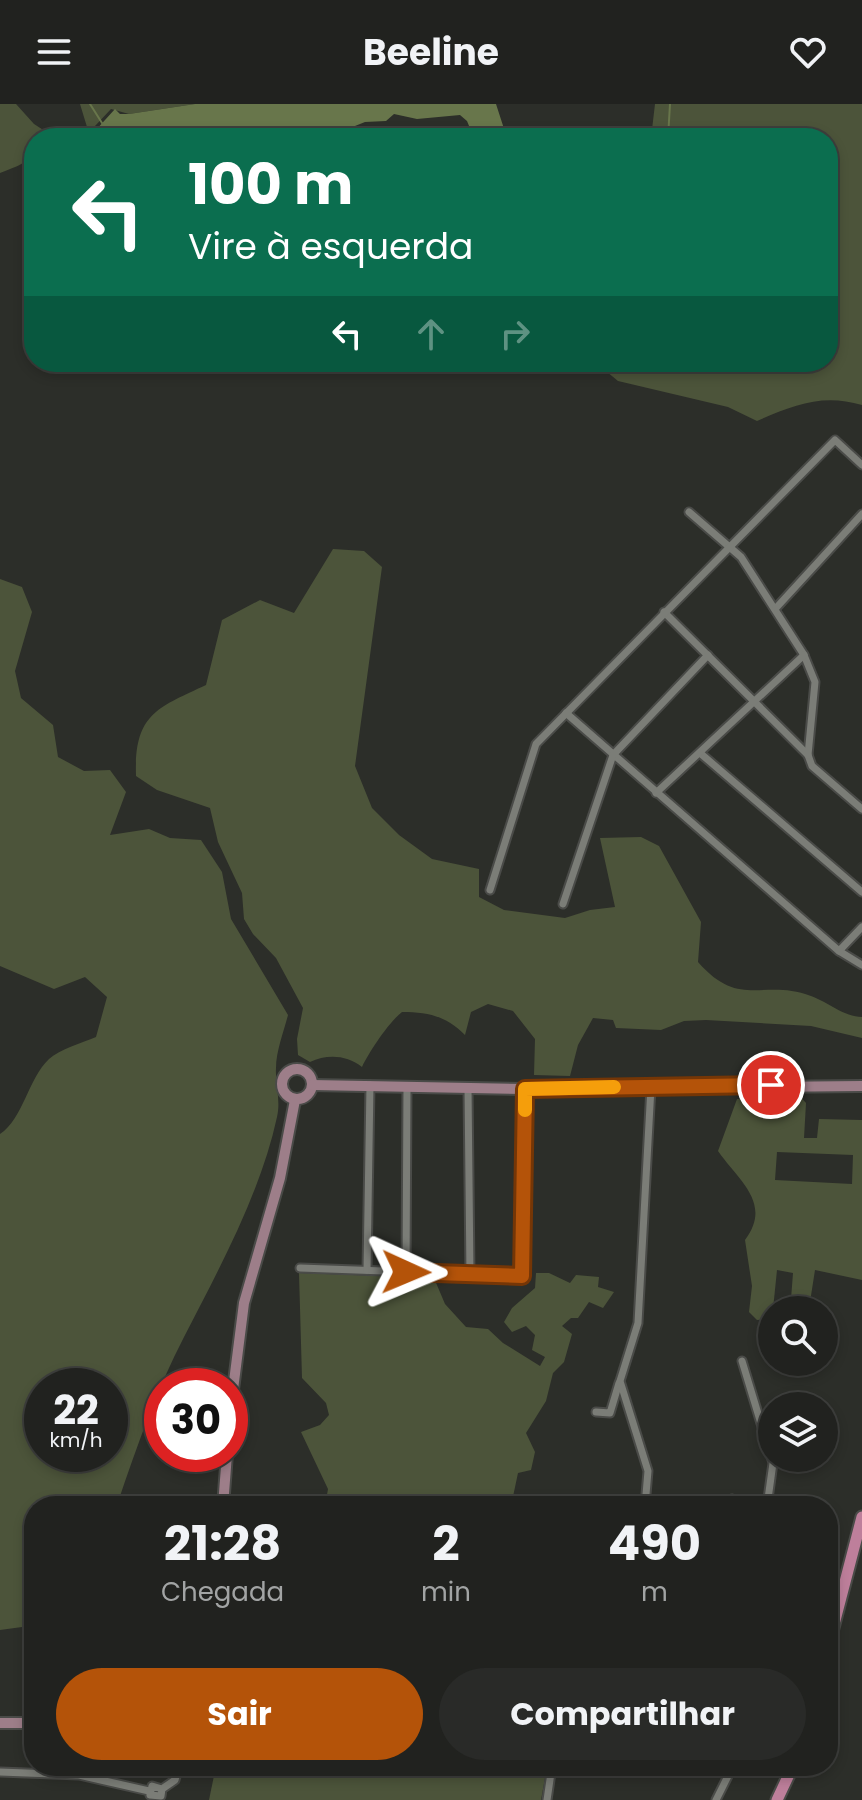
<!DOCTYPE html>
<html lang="pt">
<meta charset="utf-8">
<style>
body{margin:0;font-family:Poppins,sans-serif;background:#292a28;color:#f1f3f6;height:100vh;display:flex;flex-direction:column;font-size:30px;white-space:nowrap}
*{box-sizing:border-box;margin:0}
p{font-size:26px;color:#a2a4a4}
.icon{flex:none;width:44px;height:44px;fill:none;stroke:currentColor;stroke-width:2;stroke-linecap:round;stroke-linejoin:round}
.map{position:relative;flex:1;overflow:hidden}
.sheet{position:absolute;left:24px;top:1392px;width:814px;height:280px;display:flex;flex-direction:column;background:#21221f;border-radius:32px;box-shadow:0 4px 12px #0003,0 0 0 2px #3e3f3d}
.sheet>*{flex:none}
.top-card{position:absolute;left:24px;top:24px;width:814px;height:244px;border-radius:32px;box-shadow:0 4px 12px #0003,0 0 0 2px #3e3f3d;background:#0b6e4f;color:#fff;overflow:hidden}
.tools{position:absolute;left:758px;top:1192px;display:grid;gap:16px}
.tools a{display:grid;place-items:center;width:80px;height:80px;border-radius:50%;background:#21221f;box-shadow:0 4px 12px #0003,0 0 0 2px #3e3f3d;font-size:40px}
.speed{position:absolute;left:24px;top:1264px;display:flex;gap:16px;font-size:40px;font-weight:700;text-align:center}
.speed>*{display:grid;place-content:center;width:104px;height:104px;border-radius:50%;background:#21221f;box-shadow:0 4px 12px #0003,0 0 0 2px #3e3f3d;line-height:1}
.speed small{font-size:20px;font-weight:400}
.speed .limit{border:12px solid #d22;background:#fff;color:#111}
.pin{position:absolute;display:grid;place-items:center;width:68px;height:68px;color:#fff;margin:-34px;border:4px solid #fff;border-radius:50%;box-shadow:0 2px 8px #0007}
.me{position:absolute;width:88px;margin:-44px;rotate:91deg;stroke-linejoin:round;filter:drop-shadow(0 0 6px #0008)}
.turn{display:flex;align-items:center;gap:28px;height:168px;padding:0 32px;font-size:36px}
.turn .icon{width:104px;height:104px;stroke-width:2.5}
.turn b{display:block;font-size:56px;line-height:68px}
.lanes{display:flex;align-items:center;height:76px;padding:0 32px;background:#0003;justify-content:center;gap:40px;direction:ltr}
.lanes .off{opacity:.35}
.eta{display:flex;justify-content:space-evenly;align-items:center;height:136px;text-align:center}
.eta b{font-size:48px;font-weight:700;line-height:56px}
.action{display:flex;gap:16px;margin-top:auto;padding:16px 32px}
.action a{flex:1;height:92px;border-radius:48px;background:#b45309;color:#fff;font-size:32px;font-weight:700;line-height:92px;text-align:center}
.action a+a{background:#292a28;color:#f1f3f6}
header{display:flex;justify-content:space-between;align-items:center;height:104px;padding:0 32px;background:#21221f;font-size:36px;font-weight:700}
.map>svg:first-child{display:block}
.green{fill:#4c543a;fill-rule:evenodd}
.water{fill:#68764b}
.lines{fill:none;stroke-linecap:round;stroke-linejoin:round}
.stream{stroke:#68764b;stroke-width:2}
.street-casing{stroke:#4a4b48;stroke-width:11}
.secondary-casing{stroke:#4a4b48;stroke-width:14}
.primary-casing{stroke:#4a4b48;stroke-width:15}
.street{stroke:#7b7d77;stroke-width:7}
.secondary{stroke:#9d7e89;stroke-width:10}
.primary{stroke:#be7f9b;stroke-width:11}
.route-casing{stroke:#753606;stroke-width:20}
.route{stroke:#b45309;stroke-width:14}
.slow{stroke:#f59e0b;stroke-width:14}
</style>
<header><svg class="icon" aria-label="menu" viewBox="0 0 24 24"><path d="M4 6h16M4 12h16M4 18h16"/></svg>Beeline<svg class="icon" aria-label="heart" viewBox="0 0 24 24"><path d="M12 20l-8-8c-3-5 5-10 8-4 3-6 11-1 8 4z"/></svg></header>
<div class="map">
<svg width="862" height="1696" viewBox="0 0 862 1696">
<rect width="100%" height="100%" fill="#2c2e29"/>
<g class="green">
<path d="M0,0h16l18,20 17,11 -17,3c0,25 -12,26 -34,35z"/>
<polygon points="80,0 195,0 129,10 111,5 95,22 87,23"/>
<path d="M655,0h207v301c-39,-12 -69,0 -105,16l-29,-14 -110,-26 -23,-19h233v-224h-177z"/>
<path d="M333,445l31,2 18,16 -27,199 17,42 27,27 33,24 47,10v28l25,13 61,8 25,-8 25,-3 -15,-69 41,-1 18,9 42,76 -3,40c42,48 65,16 113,34 17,6 33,21 51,21v21l-51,-12 -105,-6 -22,1 -23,9 -45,-2 -3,-8 -20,-2 -15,27 -8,31 -36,-1 1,-36 -22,-28 -25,-7 -17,8 -6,23c-19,-19 -37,-23 -63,-23 -13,10 -33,40 -40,55 -15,-12 -35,-13 -52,-5l-12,-7 -1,-16 6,-31 -27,-50 -23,-24 -9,-15 -2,-26 -24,-51 -8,-34 -53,-18 -21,-14c-2,-62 21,-68 70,-91l16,-65 38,-20 34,13z"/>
<path d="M0,475l22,8 10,25 -17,59 6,27 32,27 5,32 26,14 26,-1 16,22 -16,43 39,-6 21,9 31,2 21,32 9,47 57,96c-4,16 -12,36 -12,53 -1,17 5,32 1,49 -16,75 -58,152 -93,220 -27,52 -47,109 -66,165l-4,4h-80v108l-12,13 -22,3v-496c23,-15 28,-55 49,-75 11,-10 33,-16 47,-22l11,-40 -22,-20 -31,12 -54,-23zM110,1282v68h-68v-68z"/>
<path d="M769,989l30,2 7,8 -2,35h13l2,-19 43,1v160l-47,-10 -5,32 -19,-3 2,-26 -16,-3 -5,49 -15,1 -8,-8 3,-26 -7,-46c28,-37 -7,-60 -27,-89l19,-52h28zM777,1048l76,3 -1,29 -77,-4z"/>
<polygon points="299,1169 434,1174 445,1200 466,1223 488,1225 503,1239 540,1262 545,1253 532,1246 535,1231 526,1222 512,1228 504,1218 512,1204 535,1184 536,1169 549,1169 570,1179 576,1171 599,1173 598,1183 614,1188 603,1204 589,1198 578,1214 571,1214 562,1222 572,1230 564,1258 553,1269 546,1297 526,1329 535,1348 531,1366 518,1369 511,1402 325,1402 328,1385 301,1328 320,1321 329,1311 326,1299 302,1274"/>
<polygon points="216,1662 537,1662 545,1674 541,1696 209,1696"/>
</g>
<polygon class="water" points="195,0 496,0 507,34 474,34 467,17 460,11 417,15 394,10 386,17 365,18 350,24 342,34 99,34 95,27 115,5 120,10 129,10"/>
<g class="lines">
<g class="stream">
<polyline points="90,0 102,19"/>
<polyline points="668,34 670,0"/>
</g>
<defs>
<g id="street">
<polyline points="689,408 741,453 804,551 815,578 808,651 812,662 862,705"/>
<polyline points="776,504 862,410"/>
<polyline points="664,508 808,651"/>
<polyline points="566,609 839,847 862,861"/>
<polyline points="700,649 862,788"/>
<polyline points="656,689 804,551"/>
<polyline points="490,786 536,640 835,336 862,361"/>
<polyline points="563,800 613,651 708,551"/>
<polyline points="839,847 862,823"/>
<polyline points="468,984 470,1170"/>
<polyline points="300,1164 522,1172 525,985"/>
<polyline points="367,1166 370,981"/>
<polyline points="406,1168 407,982"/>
<polyline points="742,1257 773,1359 767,1402"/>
<polyline points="596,1308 610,1309 619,1279"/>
<polyline points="645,1402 648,1367 620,1277 638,1219 651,983"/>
<polyline points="731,1402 732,1395"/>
<polyline points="0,1668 79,1671 149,1687"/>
<polyline points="162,1685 152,1682 150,1691 161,1692 162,1685 175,1676 179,1662"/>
<polyline points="547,1696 552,1662"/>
<polyline points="716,1696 733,1662"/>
</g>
<g id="secondary">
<circle cx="297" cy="980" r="15"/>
<polyline points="312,981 525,985 862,982"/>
<polyline points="230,1309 244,1199 280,1074 295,996"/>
<polyline points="223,1402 227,1350"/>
<polyline points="0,1619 34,1619"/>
</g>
<g id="primary">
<polyline points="828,1543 862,1413"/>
<polyline points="777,1696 793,1662"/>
</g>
</defs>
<use href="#street" class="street-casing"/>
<use href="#secondary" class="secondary-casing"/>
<use href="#primary" class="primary-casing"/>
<use href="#street" class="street"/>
<use href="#secondary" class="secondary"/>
<use href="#primary" class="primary"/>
</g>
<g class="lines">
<defs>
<polyline id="route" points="406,1168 522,1172 525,985 771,981"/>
</defs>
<use href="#route" class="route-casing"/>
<use href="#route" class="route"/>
<polyline class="slow" points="525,1006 525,985 614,983"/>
</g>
</svg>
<div class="tools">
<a><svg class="icon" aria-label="search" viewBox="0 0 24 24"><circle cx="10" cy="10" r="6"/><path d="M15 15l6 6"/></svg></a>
<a><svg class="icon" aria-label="layers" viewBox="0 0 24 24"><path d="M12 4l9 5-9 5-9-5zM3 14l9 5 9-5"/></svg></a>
</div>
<div class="speed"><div>22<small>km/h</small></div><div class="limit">30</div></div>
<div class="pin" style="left:771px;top:981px;background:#d93025"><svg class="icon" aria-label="arrive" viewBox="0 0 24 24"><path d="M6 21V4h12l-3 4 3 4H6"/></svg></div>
<svg class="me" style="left:406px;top:1168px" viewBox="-20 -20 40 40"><path d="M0-17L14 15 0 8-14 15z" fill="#b45309" stroke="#fff" stroke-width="4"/></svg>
<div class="top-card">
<div class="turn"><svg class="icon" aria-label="left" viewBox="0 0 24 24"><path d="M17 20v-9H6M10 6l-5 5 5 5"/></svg><div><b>100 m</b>Vire à esquerda</div></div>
<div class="lanes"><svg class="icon" aria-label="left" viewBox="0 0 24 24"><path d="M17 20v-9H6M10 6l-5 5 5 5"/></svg><svg class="icon off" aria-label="ahead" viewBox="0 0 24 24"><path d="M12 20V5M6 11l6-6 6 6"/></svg><svg class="icon off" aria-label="right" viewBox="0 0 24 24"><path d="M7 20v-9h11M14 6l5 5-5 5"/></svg></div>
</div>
<section class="sheet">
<div class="eta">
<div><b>21:28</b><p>Chegada</p></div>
<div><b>2</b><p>min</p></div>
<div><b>490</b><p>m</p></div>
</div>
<div class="action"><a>Sair</a><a>Compartilhar</a></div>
</section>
</div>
